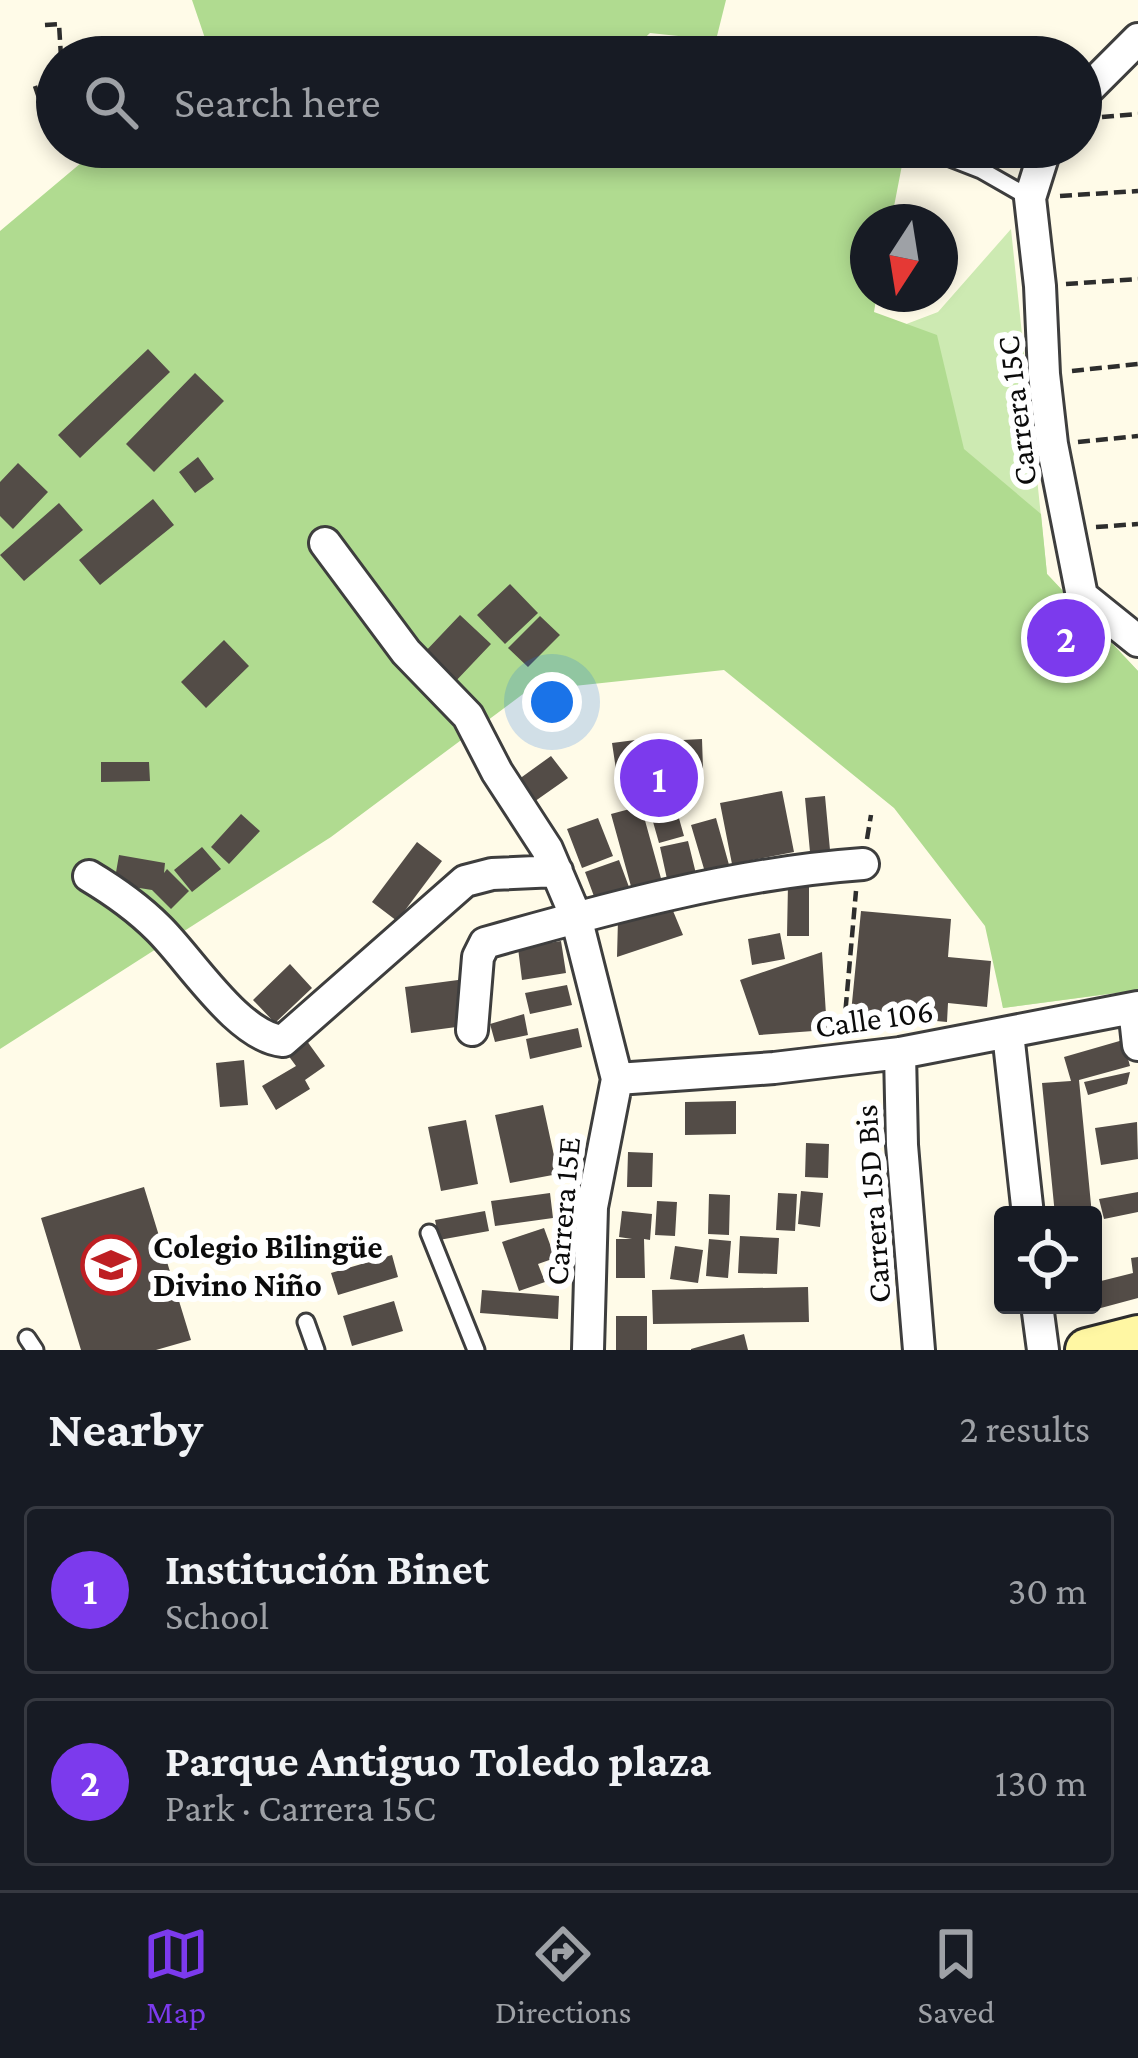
<!DOCTYPE html>
<meta charset="utf-8">
<style>
body{margin:0;font-family:"Crimson Pro",serif;background:#20242c;color:#f1f3f6}
.controls{position:absolute;right:36px;bottom:36px;display:grid;overflow:hidden;border-radius:12px;box-shadow:0 6px 18px #0003}
.controls button{width:108px;height:108px;display:grid;place-items:center;padding:0;border:0;border-bottom:3px solid #363941;background:#171b24;color:#f1f3f6;font:60px sans-serif}
.compass{position:absolute;left:850px;top:204px;width:108px;height:108px;border-radius:50%;background:#171b24;box-shadow:0 6px 18px #0003;rotate:192deg}
.you{position:absolute;left:552px;top:702px;width:42px;height:42px;margin:-30px;border:9px solid #fff;border-radius:50%;background:#1a73e8;box-shadow:0 0 0 18px #1a73e833}
.badge{display:grid;place-items:center;width:78px;height:78px;border-radius:50%;background:#7c3aed;color:#fff;font-size:39px;font-weight:700}
.pin{position:absolute;translate:-50% -50%;border:6px solid #fff;box-shadow:0 3px 12px #0006}
.list{margin:0;padding:0;list-style:none}
h2{display:flex;justify-content:space-between;align-items:center;height:156px;margin:0;padding:0 48px;font-size:51px}
h2 small{font-size:39px;font-weight:400;color:#9ea1a6}
.list li{display:grid;grid-template-columns:78px 1fr auto;gap:36px;align-items:center;box-sizing:border-box;height:168px;margin:0 24px 24px;padding:0 24px;border:3px solid #363941;border-radius:12px}
.list b{display:block;font-size:45px;white-space:nowrap}
.list p{margin:0;font-size:39px;white-space:nowrap;color:#9ea1a6}
.list em{font-size:39px;font-style:normal;color:#9ea1a6}
.icon{flex:none;width:66px;height:66px;fill:none;stroke:currentColor;stroke-width:2;stroke-linecap:round;stroke-linejoin:round}
.map{position:relative;flex:none;width:1138px;height:1350px;overflow:hidden}
.search{position:absolute;background:#171b24;box-shadow:0 6px 18px #0003;left:36px;right:36px;top:36px;height:132px;display:flex;align-items:center;gap:30px;box-sizing:border-box;padding:0 42px;border-radius:66px;color:#9ea1a6;font-size:45px}
.sheet{height:540px;background:#171b24}
nav{display:flex;justify-content:space-around;align-items:center;box-sizing:border-box;height:168px;border-top:3px solid #363941;background:#171b24;font-size:33px;color:#9ea1a6}
nav a{display:grid;justify-items:center;gap:6px}
nav .on{color:#7c3aed}
.map>svg:first-child{display:block}
</style>
<div class="map">
<svg width="1138" height="1350" viewBox="0 0 1138 1350">
<rect width="100%" height="100%" fill="#fffbe8"/>
<!-- green -->
<path fill="#cdeab2" d="M1011 229 1047 574 1138 671V990L1003 1008 888 331 938 312Z"/>
<!-- forest -->
<path fill="#b0db90" d="M192 0H726L716 40 650 33 625 57H206L210 53Z
M100 147H824L902 165 891 222H868V294H877L874 312 937 335 964 449 1041 514 1047 574 1138 671V990L1003 1008 985 926 894 808 724 670 527 691 331 837 0 1049V231Z"/>
<!-- building -->
<path fill="#534c47" d="M148 349 170 372 80 458 58 435Z
M195 373 224 401 154 472 126 444Z
M198 457 214 479 195 493 179 472Z
M18 463 48 492 13 529 0 516V482Z
M153 499 174 525 100 585 79 560Z
M59 503 83 530 24 581 0 555Z
M510 584 538 613 505 644 477 615Z
M460 615 491 644 453 684 422 655Z
M540 616 560 635 528 667 508 648Z
M224 640 249 666 206 708 181 682Z
M651 738 655 770 617 776 612 743Z
M702 739 703 769 665 771 664 741Z
M551 756 568 778 531 804 515 782Z
M101 762H149L150 781 101 782Z
M671 790 684 836 659 843 646 797Z
M782 791 794 852 732 864 720 803Z
M825 796 830 850 810 852 805 798Z
M641 806 662 882 632 890 611 814Z
M241 814 260 831 229 864 211 847Z
M598 818 613 856 582 868 567 829Z
M716 818 731 872 707 879 691 825Z
M688 841 698 882 669 888 660 847Z
M417 842 442 861 397 921 372 902Z
M202 847 221 869 192 892 174 870Z
M119 855 165 863 164 873 167 869 189 891 171 909 152 890 114 884Z
M619 860 629 887 595 899 585 872Z
M788 884H809V936H787Z
M671 906 683 935 617 957 618 919Z
M861 911 951 919 948 957 991 961 987 1007 948 1003 947 1022 851 1013Z
M780 933 785 959 752 965 748 939Z
M561 941 566 973 522 980 518 948Z
M822 952 827 1030 759 1035 740 980Z
M290 964 312 988 275 1023 253 1000Z
M458 980 464 1026 411 1033 405 987Z
M567 985 572 1005 530 1014 525 993Z
M524 1014 528 1035 495 1042 490 1024Z
M578 1028 582 1047 530 1059 526 1039Z
M304 1037 325 1066 305 1080 310 1089 276 1110 262 1086 296 1066 285 1051Z
M1123 1040 1130 1066 1079 1080 1092 1215H1055L1042 1083 1071 1081 1064 1057Z
M244 1060 248 1105 220 1107 216 1063Z
M1130 1072 1127 1084 1088 1095 1084 1082Z
M736 1101V1134L685 1135V1102Z
M543 1105 558 1174 510 1183 495 1115Z
M466 1120 478 1184 441 1191 428 1127Z
M1137 1122 1138 1159 1101 1165 1095 1128Z
M806 1143 829 1144 828 1178 805 1177Z
M628 1152 653 1153 652 1187H627Z
M144 1187 191 1340 156 1350H81L41 1218Z
M801 1191 823 1193 820 1227 798 1224Z
M1138 1192V1212L1104 1219 1099 1199Z
M550 1193 553 1218 495 1226 491 1201Z
M778 1193 797 1194 795 1231 776 1230Z
M709 1194 730 1195 729 1235 708 1234Z
M657 1201 677 1202 675 1236 655 1235Z
M485 1211 489 1231 439 1240 435 1220Z
M622 1211 652 1214 650 1240 644 1239 645 1278H616V1239H632L619 1237Z
M544 1228 555 1258 538 1264 545 1282 519 1291 502 1242Z
M740 1236 779 1238 777 1274 738 1273Z
M709 1239 731 1241 728 1278 706 1276Z
M675 1246 703 1250 698 1283 670 1279Z
M392 1255 398 1277 338 1295 331 1273Z
M1138 1257V1298L1086 1312 1084 1305H1093V1283L1133 1273 1131 1258Z
M808 1287 809 1322 653 1324 652 1290Z
M482 1290 559 1296 558 1319 480 1313Z
M394 1301 403 1331 352 1346 343 1316Z
M616 1316H647V1350H616Z
M744 1334 748 1350H691V1349Z"/>
<g fill="none" stroke-linecap="round" stroke-linejoin="round">
<defs>
<path id="lane" d="M922 147 981 170 1030 198
M429 1233 476 1350
M306 1322 316 1350
M27 1338 35 1350"/>
<path id="street" d="M1081 96 1138 39
M1046 147 1030 198 1040 286 1044 374 1052 444 1082 596 1138 641
M325 543 406 652 468 716 497 772 547 849 576 917 617 1079 592 1207 588 1350
M89 876C114 891 137 907 158 928 190 959 238 1037 283 1041L465 881 492 874 557 871
M1134 1008 1138 1045
M472 1030 478 957 485 943C609 908 735 873 863 864
M1008 1033 1028 1215
M900 1053 902 1145 919 1350
M617 1079 774 1068 900 1053 1138 1007
M1037 1305 1043 1350"/>
<path id="secondary" d="M1087 1350 1138 1337"/>
</defs>
<!-- lane casing -->
<use href="#lane" stroke="#3e3e3e" stroke-width="21"/>
<!-- street casing -->
<use href="#street" stroke="#3e3e3e" stroke-width="36"/>
<!-- secondary casing -->
<use href="#secondary" stroke="#2d2d2d" stroke-width="48"/>
<!-- path -->
<path stroke="#2d2d2d" stroke-width="4.5" stroke-dasharray="12 6" stroke-linecap="butt" d="M45 25 59 24 61 57
M35 86 51 134 57 136
M1102 117 1138 114
M81 147 93 153
M1060 196 1138 191
M1066 284 1138 279
M1072 371 1138 364
M1078 442 1138 436
M1096 527 1138 524
M867 839 871 815
M844 1027 856 891"/>
<!-- lane -->
<use href="#lane" stroke="#fff" stroke-width="15"/>
<!-- street -->
<use href="#street" stroke="#fff" stroke-width="30"/>
<!-- secondary -->
<use href="#secondary" stroke="#fff7a3" stroke-width="42"/>
</g>
<!-- icons -->
<defs>
<symbol id="school-ring" viewBox="-11 -11 22 22"><circle r="9.5" fill="#fff" stroke="#be1f23" stroke-width="1.5"/><path d="M0-5L7-2L0 1L-7-2ZM-4 1L0 2.5L4 1V4Q0 6-4 4Z" fill="#be1f23"/></symbol>
</defs>
<g fill-rule="evenodd">
<use href="#school-ring" x="78" y="1232" width="66" height="66"/>
</g>
<g text-anchor="middle" dominant-baseline="central" stroke-width="12" stroke-linejoin="round" paint-order="stroke">
<!-- street labels -->
<g font-size="33" fill="#0b0b0b" stroke="#fff">
<text transform="translate(1016 411) rotate(-97)">Carrera 15C</text>
<text transform="translate(874 1018) rotate(-8)">Calle 106</text>
<text transform="translate(872 1204) rotate(-94)">Carrera 15D Bis</text>
<text transform="translate(562 1211) rotate(-85)">Carrera 15E</text>
</g>
<!-- poi labels -->
<g font-size="33" font-weight="bold" fill="#0b0b0b" stroke="#fff" text-anchor="start">
<text x="153" y="1246">Colegio Bilingüe<tspan x="153" dy="38">Divino Niño</tspan></text>
</g>
</g>
</svg>
<div class="controls">
<button><svg class="icon" aria-label="locate" viewBox="0 0 24 24"><circle cx="12" cy="12" r="6"/><path d="M12 2v4M12 18v4M2 12h4M18 12h4"/></svg></button>
</div>
<svg class="compass" viewBox="-18 -18 36 36"><path d="M0-13l5 13h-10z" fill="#e53935"/><path d="M0 13l5-13h-10z" fill="#9ea1a6"/></svg>
<div class="you"></div>
<div class="pin badge" style="left:659px;top:778px">1</div>
<div class="pin badge" style="left:1066px;top:638px">2</div>
<div class="search"><svg class="icon" aria-label="search" viewBox="0 0 24 24"><circle cx="10" cy="10" r="6"/><path d="M15 15l6 6"/></svg>Search here</div>
</div>
<section class="sheet">
<h2>Nearby<small>2 results</small></h2>
<ul class="list">
<li><span class="badge">1</span><div><b>Institución Binet</b><p>School</p></div><em>30 m</em></li>
<li><span class="badge">2</span><div><b>Parque Antiguo Toledo plaza</b><p>Park · Carrera 15C</p></div><em>130 m</em></li>
</ul>
</section>
<nav>
<a class="on"><svg class="icon" aria-label="map" viewBox="0 0 24 24"><path d="M3 6l6-2 6 2 6-2v14l-6 2-6-2-6 2zM9 4v14M15 6v14"/></svg>Map</a>
<a><svg class="icon" aria-label="directions" viewBox="0 0 24 24"><path d="M12 3l9 9-9 9-9-9zM9 14v-3h6M13 9l2 2-2 2"/></svg>Directions</a>
<a><svg class="icon" aria-label="saved" viewBox="0 0 24 24"><path d="M7 4h10v16l-5-4-5 4z"/></svg>Saved</a>
</nav>
